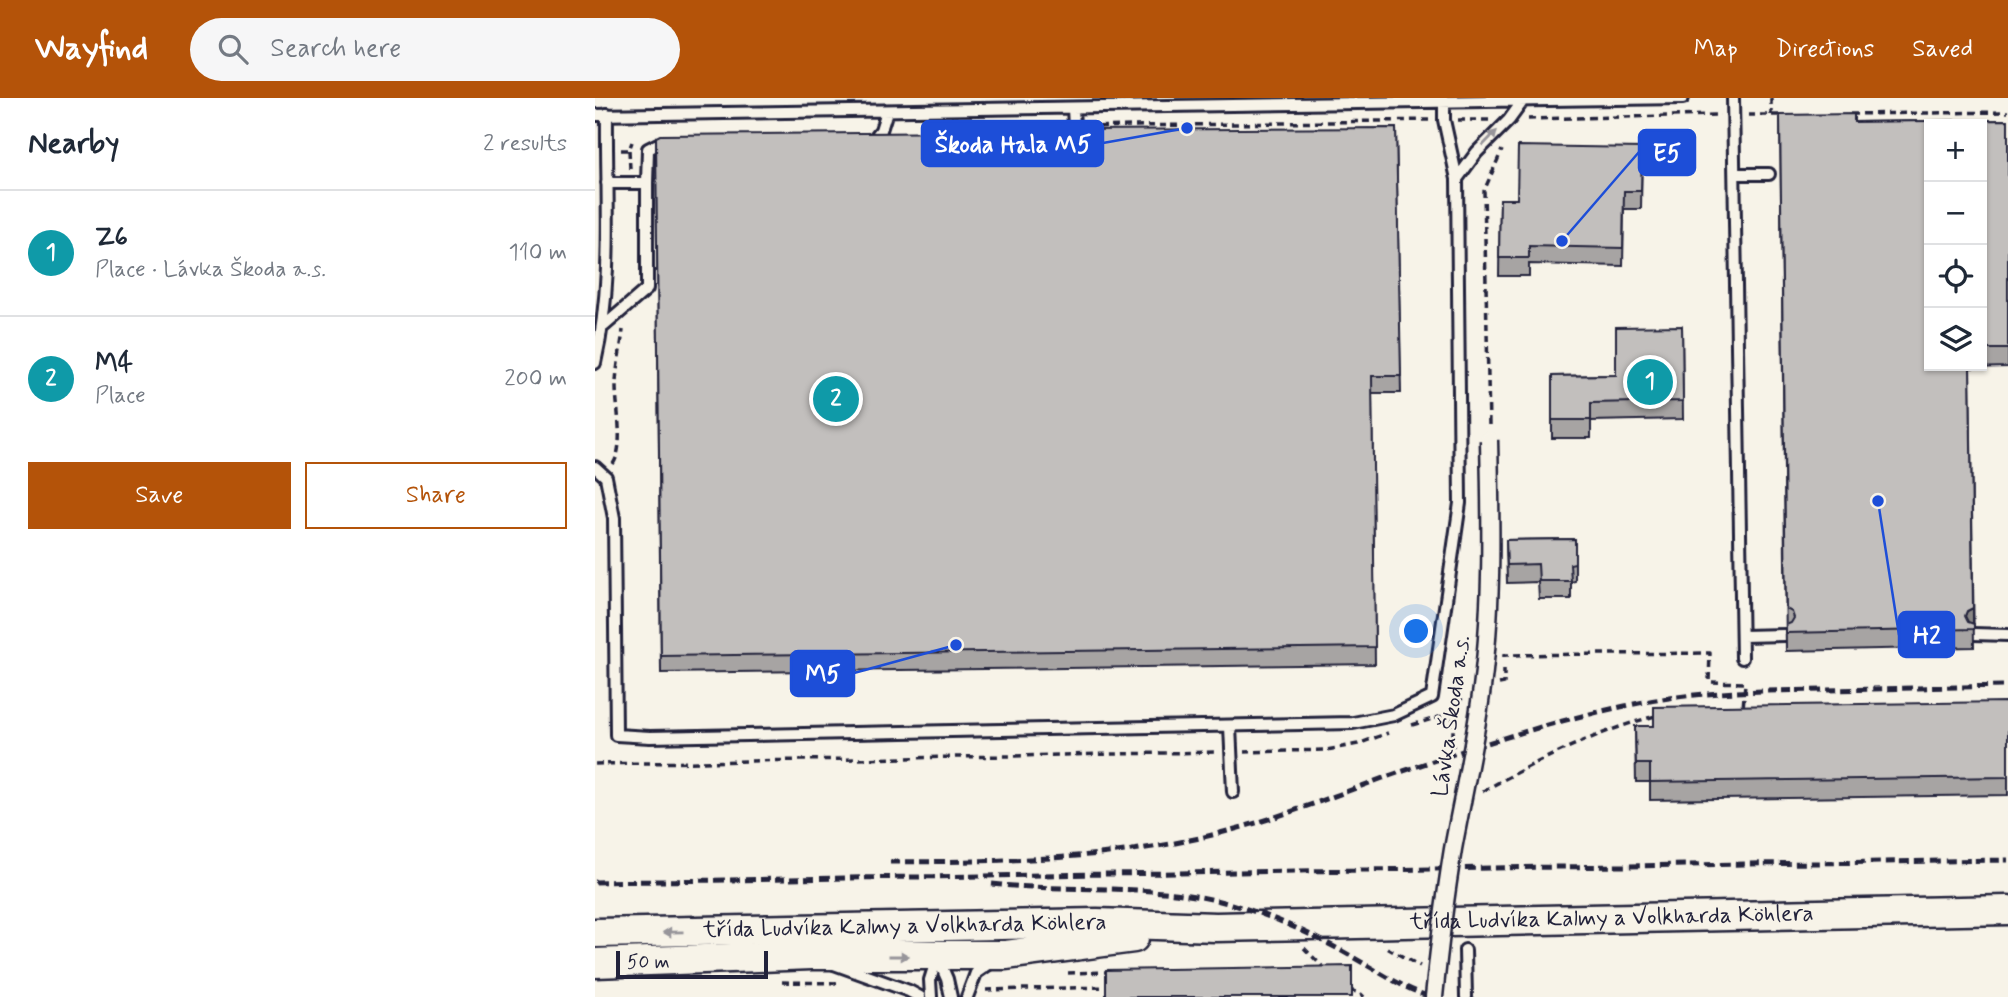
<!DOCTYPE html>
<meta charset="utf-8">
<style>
body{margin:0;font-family:Mynerve,sans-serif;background:#f6f6f7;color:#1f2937}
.controls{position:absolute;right:21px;top:21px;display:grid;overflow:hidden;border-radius:0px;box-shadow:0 2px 5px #0004}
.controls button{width:63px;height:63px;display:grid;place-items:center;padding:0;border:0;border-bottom:2px solid #e0e1e3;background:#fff;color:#1f2937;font:35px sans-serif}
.scale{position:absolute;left:21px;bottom:18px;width:152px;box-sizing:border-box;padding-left:7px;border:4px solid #22223b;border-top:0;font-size:19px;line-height:24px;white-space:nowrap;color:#22223b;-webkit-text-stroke:5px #f7f3e8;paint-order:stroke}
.you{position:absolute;left:822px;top:534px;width:24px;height:24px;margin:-18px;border:5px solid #fff;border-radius:50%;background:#1a73e8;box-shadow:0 0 0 10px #1a73e833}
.badge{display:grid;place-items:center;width:46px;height:46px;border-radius:50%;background:#b45309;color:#fff;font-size:23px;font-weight:700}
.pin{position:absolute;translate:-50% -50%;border:4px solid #fff;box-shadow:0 2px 7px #0006}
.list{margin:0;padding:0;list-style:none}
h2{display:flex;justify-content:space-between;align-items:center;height:91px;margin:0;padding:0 28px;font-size:30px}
h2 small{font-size:23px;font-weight:400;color:#747a83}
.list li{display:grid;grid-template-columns:46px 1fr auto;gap:21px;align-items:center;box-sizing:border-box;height:126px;padding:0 28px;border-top:2px solid #e0e1e3}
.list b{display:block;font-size:26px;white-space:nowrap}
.list p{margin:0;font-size:23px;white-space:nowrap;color:#747a83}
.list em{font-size:23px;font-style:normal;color:#747a83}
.actions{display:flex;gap:14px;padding:21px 28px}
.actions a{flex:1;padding:16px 0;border:2px solid #b45309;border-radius:0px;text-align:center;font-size:24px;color:#b45309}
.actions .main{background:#b45309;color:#fff}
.icon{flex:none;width:38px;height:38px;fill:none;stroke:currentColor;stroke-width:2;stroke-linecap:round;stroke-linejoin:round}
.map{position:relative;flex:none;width:1413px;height:899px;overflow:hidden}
header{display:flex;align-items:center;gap:42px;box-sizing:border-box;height:98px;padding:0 35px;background:#b45309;color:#fff}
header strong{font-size:33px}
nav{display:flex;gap:38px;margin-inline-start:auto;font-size:24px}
.search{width:490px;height:63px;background:#f6f6f7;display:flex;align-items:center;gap:18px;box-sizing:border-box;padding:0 24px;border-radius:38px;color:#747a83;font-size:26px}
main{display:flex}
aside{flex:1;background:#fff}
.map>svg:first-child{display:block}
</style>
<header>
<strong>Wayfind</strong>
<div class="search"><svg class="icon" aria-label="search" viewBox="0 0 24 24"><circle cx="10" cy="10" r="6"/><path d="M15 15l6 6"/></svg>Search here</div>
<nav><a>Map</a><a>Directions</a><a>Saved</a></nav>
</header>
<main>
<aside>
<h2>Nearby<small>2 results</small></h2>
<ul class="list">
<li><span class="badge" style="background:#0f9aa8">1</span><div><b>Z6</b><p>Place · Lávka Škoda a.s.</p></div><em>110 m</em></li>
<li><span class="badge" style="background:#0f9aa8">2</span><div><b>M4</b><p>Place</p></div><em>200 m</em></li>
</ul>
<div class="actions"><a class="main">Save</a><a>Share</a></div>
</aside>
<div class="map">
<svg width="1413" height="899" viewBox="0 0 1413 899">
<rect width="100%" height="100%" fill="#f7f3e8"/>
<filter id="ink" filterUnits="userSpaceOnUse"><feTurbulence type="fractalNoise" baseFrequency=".0143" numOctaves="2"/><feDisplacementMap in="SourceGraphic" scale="14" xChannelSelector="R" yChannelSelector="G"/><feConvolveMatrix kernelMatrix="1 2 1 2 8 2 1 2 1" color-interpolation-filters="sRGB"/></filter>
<g filter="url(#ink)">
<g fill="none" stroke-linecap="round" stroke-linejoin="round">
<defs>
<path id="service" d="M1138 0 1147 560
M478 10 480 47
M0 17 1088 0
M274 43 278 42 286 32 292 13
M1140 76H1174
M862 81 882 54 914 22 930 0
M12 85H52L53 51 63 46H73
M9 228 52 191V85
M0 265C19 183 11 100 12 16
M0 369 11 379 19 420 21 637 55 639 758 625 799 617 837 599 865 405 862 81 849 22V3
M1378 536 1413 537
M1147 538 1191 537
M635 628 638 694
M870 852 871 899
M342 858 352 881 356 899
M239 866 314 893 325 899
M336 899 335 882 342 860
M372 899 381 875 397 864"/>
<g id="tertiary">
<path id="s1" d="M0 835 502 825 621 829 1413 812"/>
<path d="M0 865 217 857H411L539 840"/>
</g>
</defs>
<!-- service casing -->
<use href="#service" stroke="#22223b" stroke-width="16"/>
<!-- tertiary casing -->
<use href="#tertiary" stroke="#22223b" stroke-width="33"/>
<!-- path -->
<path stroke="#22223b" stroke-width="3.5" stroke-dasharray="7 5" stroke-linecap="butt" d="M1176 0V17
M1255 16 1413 14
M1153 17H1188
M933 21 1125 17
M863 22H894
M492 29 834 22
M370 34 463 30
M26 52H34L37 44
M34 52 35 71
M894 327 889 93 907 52
M18 366C30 348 21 310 21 288 21 270 26 251 28 232
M909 559V557L1115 555 1114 584 1150 585 1148 611
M904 586 909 585V570
M858 615 867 600
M817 627 858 615V649
M649 654 732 652 763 646 793 635
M0 666 621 654
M888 693C944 662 1002 633 1064 617
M709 850 731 872
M792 850 825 868
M473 875 514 874
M187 884 242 885
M391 892 512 889
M754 892 765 895 769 899"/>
<!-- service -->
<use href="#service" stroke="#f7f3e8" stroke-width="10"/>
<!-- tertiary -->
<use href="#tertiary" stroke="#f7f3e8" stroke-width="28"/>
<!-- rail -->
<path stroke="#22223b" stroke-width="5" stroke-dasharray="10 5" stroke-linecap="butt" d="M295 764C406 763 516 763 625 735 681 721 734 700 788 680 866 653 949 625 1030 608 1096 593 1162 593 1229 592 1291 591 1352 589 1413 588
M0 784 1413 762
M397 786C477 795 558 784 636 806 677 818 717 836 754 857 781 872 806 889 835 899"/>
<defs>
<path id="pedestrian-bridge" d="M839 899C844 849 850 800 858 751 867 702 878 653 885 604 898 517 896 429 894 342"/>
</defs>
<!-- pedestrian-bridge casing -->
<use href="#pedestrian-bridge" stroke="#22223b" stroke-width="21" stroke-linecap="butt"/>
<!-- pedestrian-bridge -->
<use href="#pedestrian-bridge" stroke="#f7f3e8" stroke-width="16"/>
</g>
<!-- wall -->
<path fill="#a7a4a3" stroke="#22223b" stroke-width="2" fill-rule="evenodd" d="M1185 17 1259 24 1413 22V269L1375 270 1379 549 1191 553ZM1387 26V268H1334Z
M801 30 806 295H777L780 566 66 575 61 39 480 38Z
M1047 50 1046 111H1029L1028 168 934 166V178H904L905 101H922Z
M1087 228 1088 321 996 323V340H957V278L1021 277Z
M980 441V483L976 484V501H944L943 484 912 485 911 442Z
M1413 604V697L1055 702V684H1041L1040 628H1059Z"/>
<!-- shaded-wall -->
<path fill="#888684" stroke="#22223b" stroke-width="2" d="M1378 510V528L1370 531V518L1372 513Z"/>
<!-- building -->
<path fill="#c2bfbd" stroke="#22223b" stroke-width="2" d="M1259 16V24L1413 22V251H1387V26H1334V268H1375L1378 510 1372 513 1370 518 1373 524 1379 526V531L1191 535V527L1196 525 1199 520 1197 514 1191 511 1185 17Z
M801 30 806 278H777L780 549 66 558 61 39 65 37 473 33 480 38 487 32Z
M923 48 1047 50 1046 93H1029L1028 150 934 148V160H904L905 101H922Z
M1087 228 1088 303 996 305V322H957V278L1021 277V229Z
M980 441V465L975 466 976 483H944L943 466 912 467 911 442Z
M1413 604V679L1055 684V666H1041L1040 628H1059V609Z
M757 868V899H511V872Z"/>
<!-- one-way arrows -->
<defs><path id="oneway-solid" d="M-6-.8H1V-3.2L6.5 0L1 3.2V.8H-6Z" transform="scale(1.75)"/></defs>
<g fill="#97959a">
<use href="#oneway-solid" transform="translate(895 40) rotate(-46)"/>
<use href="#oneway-solid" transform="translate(78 834) rotate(179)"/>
<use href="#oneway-solid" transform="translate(304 858)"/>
</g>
</g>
<g text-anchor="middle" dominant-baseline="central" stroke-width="5" stroke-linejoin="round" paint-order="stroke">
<!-- street labels -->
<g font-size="23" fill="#22223b" stroke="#f7f3e8">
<text transform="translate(857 618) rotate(-82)">Lávka Škoda a.s.</text>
<text stroke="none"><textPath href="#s1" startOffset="1017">třída Ludvíka Kalmy a Volkharda Köhlera</textPath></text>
<text stroke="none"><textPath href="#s1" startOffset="310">třída Ludvíka Kalmy a Volkharda Köhlera</textPath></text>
</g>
</g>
<!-- callouts -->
<path fill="none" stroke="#1d4ed8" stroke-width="2.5" d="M592 30L508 45M967 143L1044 54M1283 403L1304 537M361 547L259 575"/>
<g fill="#1d4ed8" stroke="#f7f3e8" stroke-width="2.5">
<circle cx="592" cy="30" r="7"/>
<circle cx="967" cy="143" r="7"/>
<circle cx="1283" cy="403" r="7"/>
<circle cx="361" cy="547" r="7"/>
</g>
<g fill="#1d4ed8" stroke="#1d4ed8" stroke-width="2.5">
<rect x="327" y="23" width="181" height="45" rx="7"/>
<rect x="1044" y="32" width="56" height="45" rx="7"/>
<rect x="1304" y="514" width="55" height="45" rx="7"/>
<rect x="196" y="553" width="63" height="45" rx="7"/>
</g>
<g font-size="24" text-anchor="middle" font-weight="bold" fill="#fff">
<text x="418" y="54">Škoda Hala M5</text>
<text x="1072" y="63">E5</text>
<text x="1332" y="545">H2</text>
<text x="228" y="584">M5</text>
</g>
</svg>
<div class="controls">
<button>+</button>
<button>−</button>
<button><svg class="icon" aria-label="locate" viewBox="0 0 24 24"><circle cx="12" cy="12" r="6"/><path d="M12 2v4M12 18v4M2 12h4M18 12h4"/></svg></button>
<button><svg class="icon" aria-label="layers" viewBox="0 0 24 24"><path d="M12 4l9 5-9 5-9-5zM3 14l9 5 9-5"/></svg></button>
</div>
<div class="scale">50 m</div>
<div class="you"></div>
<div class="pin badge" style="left:1055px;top:284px;background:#0f9aa8">1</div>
<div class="pin badge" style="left:241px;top:301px;background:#0f9aa8">2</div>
</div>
</main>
